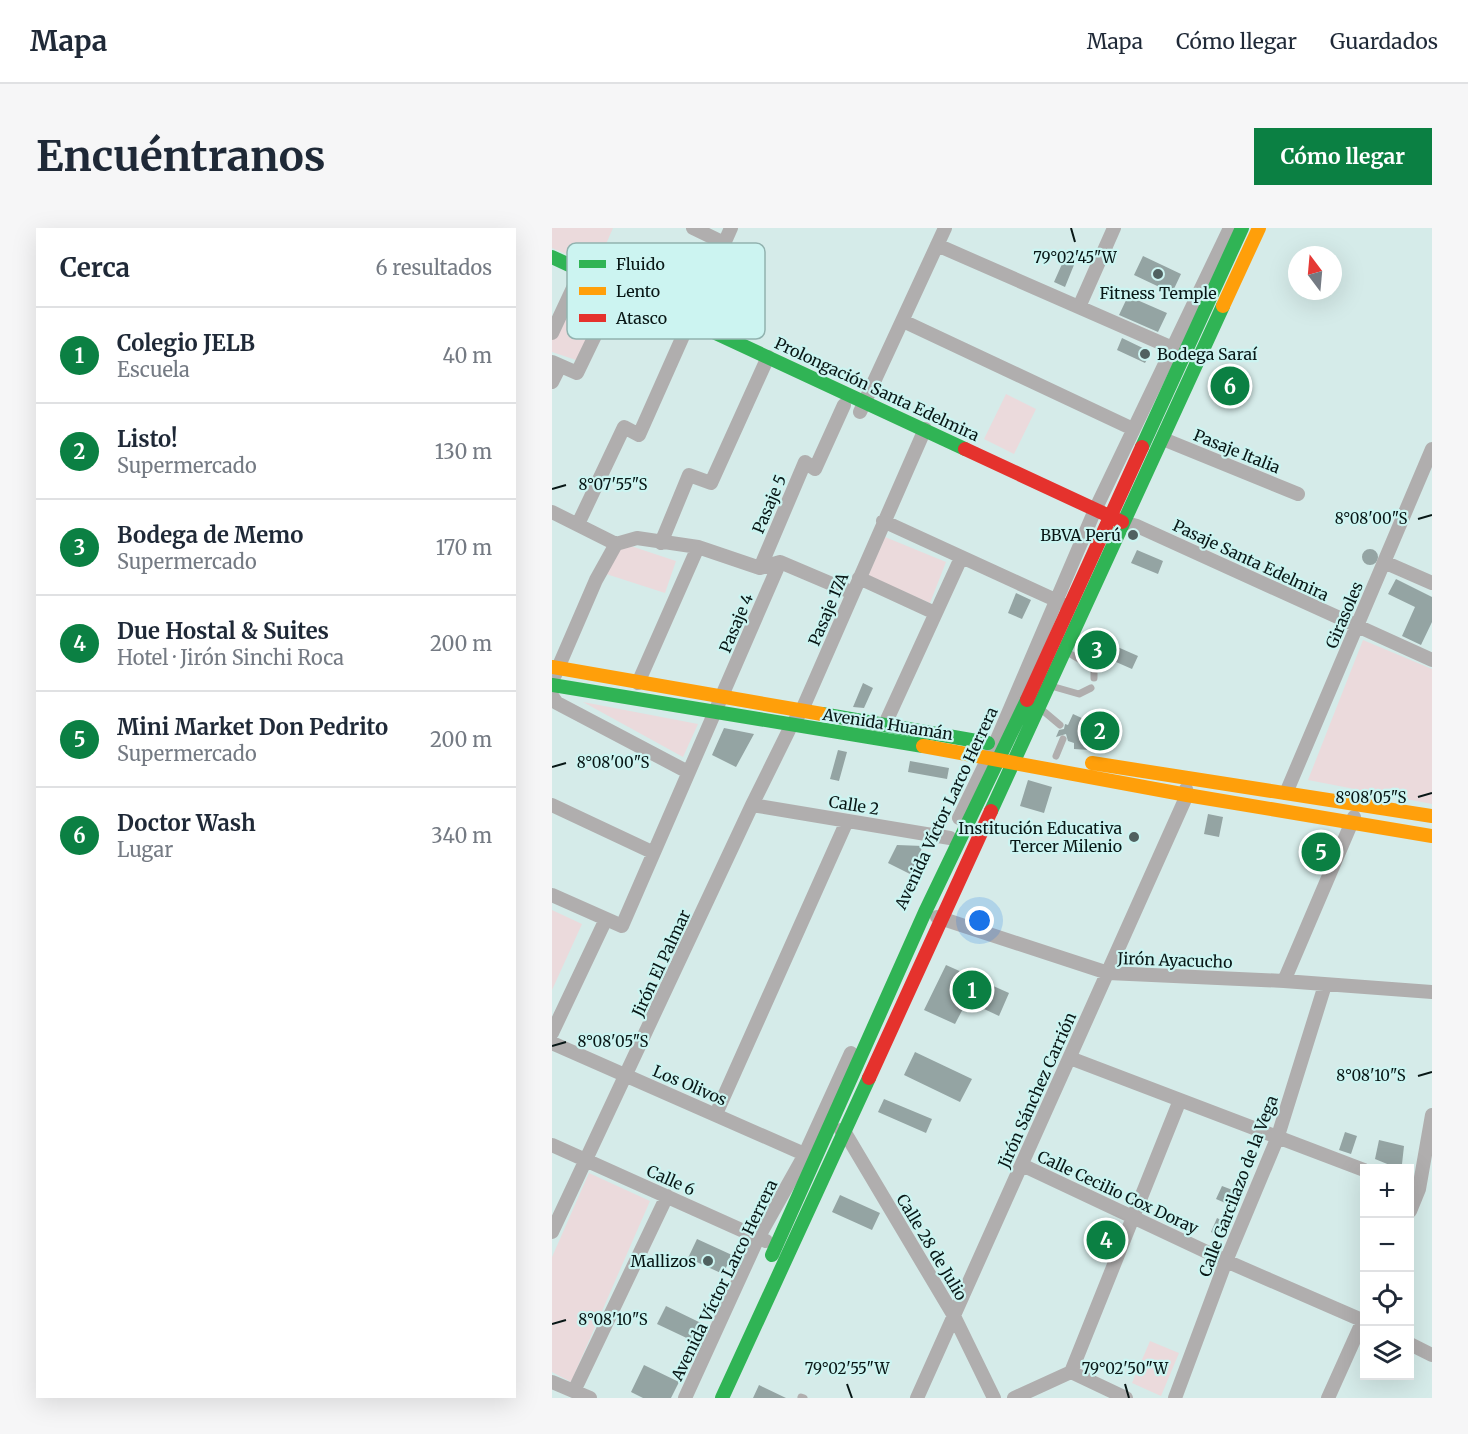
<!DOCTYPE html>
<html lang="es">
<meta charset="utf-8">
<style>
body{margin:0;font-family:Merriweather,serif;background:#f6f6f7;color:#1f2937}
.controls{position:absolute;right:18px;bottom:18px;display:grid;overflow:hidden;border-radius:0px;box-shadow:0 6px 24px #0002}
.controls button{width:54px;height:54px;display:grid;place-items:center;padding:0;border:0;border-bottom:2px solid #e0e1e3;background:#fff;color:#1f2937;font:30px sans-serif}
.compass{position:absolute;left:736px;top:18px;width:54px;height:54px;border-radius:50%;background:#fff;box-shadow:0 6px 24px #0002;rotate:344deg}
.you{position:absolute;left:428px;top:693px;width:21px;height:21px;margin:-15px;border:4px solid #fff;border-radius:50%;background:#1a73e8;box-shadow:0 0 0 9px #1a73e833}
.badge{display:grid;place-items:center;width:39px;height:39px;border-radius:50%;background:#0b8043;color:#fff;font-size:20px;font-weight:700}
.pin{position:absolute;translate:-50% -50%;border:3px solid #fff;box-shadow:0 2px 6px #0006}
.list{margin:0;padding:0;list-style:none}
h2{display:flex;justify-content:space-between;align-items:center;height:78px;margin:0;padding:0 24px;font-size:26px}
h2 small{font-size:20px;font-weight:400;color:#747a83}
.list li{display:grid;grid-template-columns:39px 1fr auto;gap:18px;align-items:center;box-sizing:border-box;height:96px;padding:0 24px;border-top:2px solid #e0e1e3}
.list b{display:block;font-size:22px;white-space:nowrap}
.list p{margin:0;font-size:20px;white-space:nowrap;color:#747a83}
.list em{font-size:20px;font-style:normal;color:#747a83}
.icon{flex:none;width:33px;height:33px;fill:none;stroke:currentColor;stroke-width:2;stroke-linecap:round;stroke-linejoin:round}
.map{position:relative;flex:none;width:880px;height:1170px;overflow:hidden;border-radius:0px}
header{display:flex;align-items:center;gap:36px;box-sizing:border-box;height:84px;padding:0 30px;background:#fff;border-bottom:2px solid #e0e1e3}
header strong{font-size:28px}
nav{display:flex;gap:33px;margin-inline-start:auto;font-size:21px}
.intro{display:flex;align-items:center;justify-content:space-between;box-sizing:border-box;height:144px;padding:0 36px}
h1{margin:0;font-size:42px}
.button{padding:15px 27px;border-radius:0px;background:#0b8043;color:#fff;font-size:21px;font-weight:700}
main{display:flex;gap:36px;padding:0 36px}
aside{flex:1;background:#fff;border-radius:0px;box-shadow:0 6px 24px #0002}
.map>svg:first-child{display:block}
</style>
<header>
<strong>Mapa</strong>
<nav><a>Mapa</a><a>Cómo llegar</a><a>Guardados</a></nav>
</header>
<div class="intro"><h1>Encuéntranos</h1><a class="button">Cómo llegar</a></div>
<main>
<aside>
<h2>Cerca<small>6 resultados</small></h2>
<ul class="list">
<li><span class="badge">1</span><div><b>Colegio JELB</b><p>Escuela</p></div><em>40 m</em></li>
<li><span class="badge">2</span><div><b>Listo!</b><p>Supermercado</p></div><em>130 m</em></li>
<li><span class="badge">3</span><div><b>Bodega de Memo</b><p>Supermercado</p></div><em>170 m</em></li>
<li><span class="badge">4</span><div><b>Due Hostal &amp; Suites</b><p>Hotel · Jirón Sinchi Roca</p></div><em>200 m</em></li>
<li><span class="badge">5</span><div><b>Mini Market Don Pedrito</b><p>Supermercado</p></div><em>200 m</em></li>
<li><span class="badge">6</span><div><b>Doctor Wash</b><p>Lugar</p></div><em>340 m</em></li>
</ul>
</aside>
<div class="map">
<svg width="880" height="1170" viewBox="0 0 880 1170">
<rect width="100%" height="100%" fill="#d5ebe9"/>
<!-- green -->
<path fill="#ebdadc" d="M0 0H61L44 39 0 20Z
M21 67 51 78 24 132 0 124V111Z
M454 166 484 181 462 226 432 211Z
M333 309 394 334 378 375 316 348Z
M79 318 124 333 113 365 51 345 67 321Z
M811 412 880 441V576L756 552Z
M31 474 146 496 131 529Z
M0 682 30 696 0 762Z
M37 945 98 973 19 1154 0 1144V1029Z
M598 1113 627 1125 609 1168 580 1155Z"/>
<!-- building -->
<path fill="#94a4a3" d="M514 27 524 32 513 59 502 54Z
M591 28 629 46 620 65 582 47Z
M576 68 615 85 606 104 567 87Z
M570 110 599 124 593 135 565 122Z
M672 143 693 154 683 173 662 162Z
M810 329a8 8 0 1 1 16 0a8 8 0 1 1-16 0Z
M585 322 611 333 606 346 579 335Z
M844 351 880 369V394L869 417 850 408 863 379 836 366Z
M464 365 479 372 470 391 456 385Z
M545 410 586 428 580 441 539 423Z
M311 455 321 460 312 480 301 479Z
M521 486 569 508 565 516 539 504 537 522 522 521V515L516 513 514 506 504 509 507 502 512 501 513 496 516 497Z
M172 500 202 506 184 539 160 527Z
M286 522 295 524 287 553 278 551Z
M358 533 397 540 395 551 356 544Z
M476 552 500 559 492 585 468 578Z
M656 586 671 589 667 609 652 606Z
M764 605 776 606 782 613 771 638 759 634Z
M345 617 371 618 358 646 336 635Z
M394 737 457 765 447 788 415 773 403 796 372 782Z
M363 824 420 851 408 874 352 847Z
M332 871 380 891 374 905 326 884Z
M793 904 805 908 799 926 787 922Z
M827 912 852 918 850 936 845 940 823 931Z
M670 958 691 966 685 980 664 971Z
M288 967 328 985 320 1002 280 984Z
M665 990 679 997 673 1011 659 1004Z
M145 1011 180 1027 171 1046 136 1030Z
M114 1078 149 1095 141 1113 105 1096Z
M92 1137 127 1154 119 1170H91L79 1164Z
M207 1157 234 1170H201Z"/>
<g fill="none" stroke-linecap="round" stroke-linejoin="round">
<!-- lane -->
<path stroke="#b0aeae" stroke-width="7" d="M515 424 542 440V450
M499 458 527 466 539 460
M489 481 508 497
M504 528 511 511
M249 1169 252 1170"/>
<!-- street -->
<path stroke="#b0aeae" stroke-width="14" d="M141 0 172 15
M385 17 625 122
M527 79 562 0
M351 93 581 201
M0 105 29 43
M0 134 25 145 66 60
M0 154 8 138
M308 184 393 0
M611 211 746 266
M0 284 64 316 85 310 146 319 208 340 228 334 301 365
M331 293 510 375
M570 294 585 298 880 432
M26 296 72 199 87 207 179 0
M109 315 137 247 159 255 216 129
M832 334 880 355
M208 340 253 234 263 241 292 177
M307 350 383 385
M3 447 44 352 64 316
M86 455 146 319
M0 468 5 475 136 544
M333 496 409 330
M734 565 880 221
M0 577 100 624
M200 577 398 610
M407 590 443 516 543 282 678 0
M0 667 70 698 228 334
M385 689 556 745 732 753 880 764
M732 753 802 589
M0 805 54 691
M0 815 259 929
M518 830 812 942
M164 886 295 593
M289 902 292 903 402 1088 442 1170
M0 917 214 1013
M470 937 674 1033 812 1093
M858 983 867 961 880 887
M0 1004 200 577 239 498 250 482 373 201
M858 1116 880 1127
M519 1144 628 872
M519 1144 574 1170
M0 1154 38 1170
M22 1163 115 968
M133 1170 206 1010 252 928 299 825
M365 1170 635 567 634 561
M462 1170 519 1144
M623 1170 674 1033 725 911 773 757
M776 1170 812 1090"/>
<!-- fast -->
<path stroke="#30b455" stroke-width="14" d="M0 29 413 221
M590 219 690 0
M0 457 371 518
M270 486 436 515
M439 583 671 78
M220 1027 373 684 475 472
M170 1170 317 850"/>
<!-- slow -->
<path stroke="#ff9f0a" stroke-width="14" d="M671 78 707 0
M0 439 270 486
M371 518 635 567 880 608
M540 535 880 588"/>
<!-- jam -->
<path stroke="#e5322d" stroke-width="14" d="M413 221 570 294
M475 472 590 219
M317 850 439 583"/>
</g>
<!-- ticks -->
<path fill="none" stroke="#081716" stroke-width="2" d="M519 0 523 14M0 261 14 257M866 291 880 287M0 539 14 535M866 569 880 565M0 818 14 814M866 848 880 844M0 1096 14 1092M295 1156 300 1170M573 1156 577 1170"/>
<!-- markers -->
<g fill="#506160" stroke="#ccf4f1" stroke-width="2">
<circle cx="606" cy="46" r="6"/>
<circle cx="593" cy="126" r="6"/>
<circle cx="581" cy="307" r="6"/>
<circle cx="582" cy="609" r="6"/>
<circle cx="156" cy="1033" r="6"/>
</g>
<g text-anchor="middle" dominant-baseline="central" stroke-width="4.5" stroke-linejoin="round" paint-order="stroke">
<!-- poi labels -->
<g font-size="16" fill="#081716" stroke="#ccf4f1" text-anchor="end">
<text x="606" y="65" text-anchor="middle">Fitness Temple</text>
<text x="605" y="126" text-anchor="start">Bodega Saraí</text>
<text x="569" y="307">BBVA Perú</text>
<text x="570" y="600">Institución Educativa<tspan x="570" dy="18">Tercer Milenio</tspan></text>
<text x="144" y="1033">Mallizos</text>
</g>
<!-- street labels -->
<g font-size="16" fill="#081716" stroke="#ccf4f1">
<text transform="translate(325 161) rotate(25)">Prolongación Santa Edelmira</text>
<text transform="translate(685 223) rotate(22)">Pasaje Italia</text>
<text transform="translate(217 276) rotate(-67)">Pasaje 5</text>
<text transform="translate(699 332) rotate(25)">Pasaje Santa Edelmira</text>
<text transform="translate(276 381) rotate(-67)">Pasaje 17A</text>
<text transform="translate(792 387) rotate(-67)">Girasoles</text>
<text transform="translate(184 395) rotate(-67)">Pasaje 4</text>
<text transform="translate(336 496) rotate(9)">Avenida Huamán</text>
<text transform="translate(302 577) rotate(9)">Calle 2</text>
<text transform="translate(394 580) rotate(-65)">Avenida Víctor Larco Herrera</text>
<text transform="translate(623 732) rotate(2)">Jirón Ayacucho</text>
<text transform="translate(109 735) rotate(-65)">Jirón El Palmar</text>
<text transform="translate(138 857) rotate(23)">Los Olivos</text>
<text transform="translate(485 862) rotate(-66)">Jirón Sánchez Carrión</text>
<text transform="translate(119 952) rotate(24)">Calle 6</text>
<text transform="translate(686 958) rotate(-69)">Calle Garcilazo de la Vega</text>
<text transform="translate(566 964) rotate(25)">Calle Cecilio Cox Doray</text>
<text transform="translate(380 1019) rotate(59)">Calle 28 de Julio</text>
<text transform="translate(172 1052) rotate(-64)">Avenida Víctor Larco Herrera</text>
</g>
</g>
<!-- legend -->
<rect x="15" y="15" width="198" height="96" rx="9" fill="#ccf4f1" stroke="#91b2af" stroke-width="1.5"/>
<rect x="27" y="32" width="27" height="8" fill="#30b455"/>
<rect x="27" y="59" width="27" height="8" fill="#ff9f0a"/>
<rect x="27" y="86" width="27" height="8" fill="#e5322d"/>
<g font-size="16" fill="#081716">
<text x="64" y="42">Fluido</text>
<text x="64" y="69">Lento</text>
<text x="64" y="96">Atasco</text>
</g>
<g font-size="15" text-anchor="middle" fill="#081716" stroke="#ccf4f1" stroke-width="4.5" stroke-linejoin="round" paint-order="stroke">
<text x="523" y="35">79°02'45"W</text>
<text x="61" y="262">8°07'55"S</text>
<text x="819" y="296">8°08'00"S</text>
<text x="61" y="540">8°08'00"S</text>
<text x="819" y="575">8°08'05"S</text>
<text x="61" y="819">8°08'05"S</text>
<text x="819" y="853">8°08'10"S</text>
<text x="61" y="1097">8°08'10"S</text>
<text x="295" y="1146">79°02'55"W</text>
<text x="573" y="1146">79°02'50"W</text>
</g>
</svg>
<div class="controls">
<button>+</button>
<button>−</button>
<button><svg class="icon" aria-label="locate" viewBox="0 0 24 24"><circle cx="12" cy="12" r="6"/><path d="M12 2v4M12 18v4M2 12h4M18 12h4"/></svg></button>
<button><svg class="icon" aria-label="layers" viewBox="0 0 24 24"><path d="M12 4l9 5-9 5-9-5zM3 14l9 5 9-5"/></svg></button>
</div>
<svg class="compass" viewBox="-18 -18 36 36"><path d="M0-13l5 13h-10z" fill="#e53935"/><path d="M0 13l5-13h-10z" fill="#747a83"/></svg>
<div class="you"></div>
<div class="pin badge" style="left:420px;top:762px">1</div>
<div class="pin badge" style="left:548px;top:503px">2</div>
<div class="pin badge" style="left:545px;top:422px">3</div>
<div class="pin badge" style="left:554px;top:1012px">4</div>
<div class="pin badge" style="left:769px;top:624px">5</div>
<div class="pin badge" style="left:678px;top:158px">6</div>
</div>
</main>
